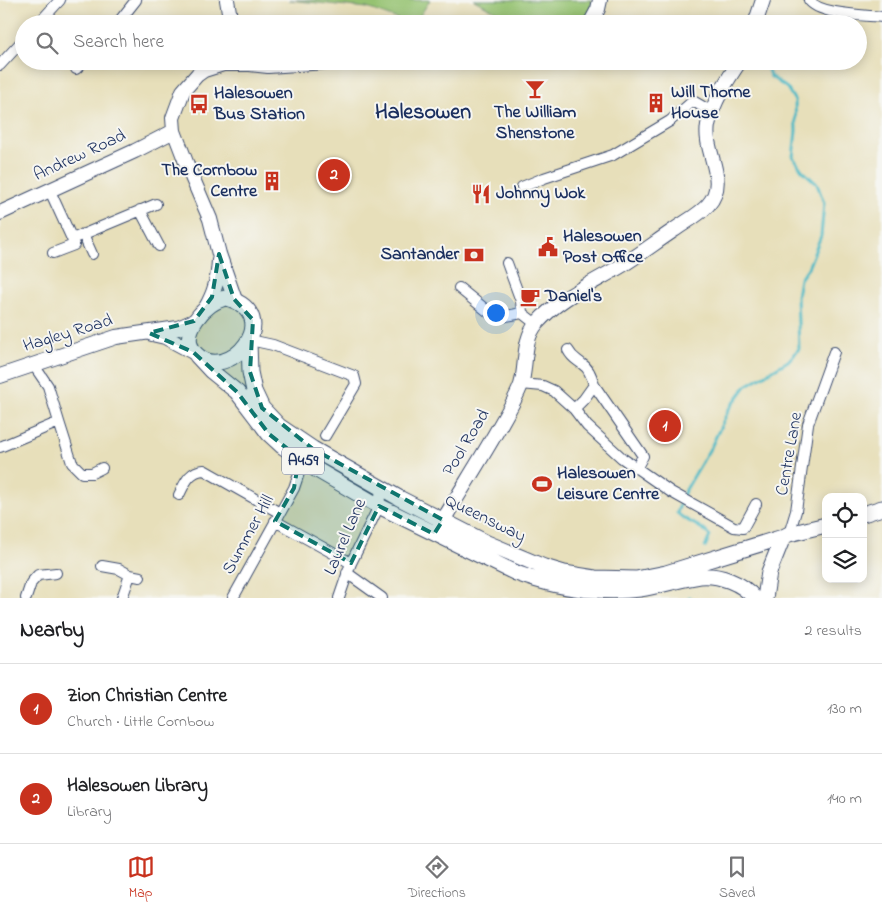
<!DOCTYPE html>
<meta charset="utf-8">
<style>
body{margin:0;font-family:"Indie Flower",sans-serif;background:#f6f6f6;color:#202124}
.controls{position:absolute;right:15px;bottom:15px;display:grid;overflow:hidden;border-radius:10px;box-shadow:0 2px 12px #0003}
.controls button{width:45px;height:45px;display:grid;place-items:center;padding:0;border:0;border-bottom:1px solid #e0e0e0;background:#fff;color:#202124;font:25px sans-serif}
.you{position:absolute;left:495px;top:312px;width:18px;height:18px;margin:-12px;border:4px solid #fff;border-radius:50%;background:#1a73e8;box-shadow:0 0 0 8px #1a73e833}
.badge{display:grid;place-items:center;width:32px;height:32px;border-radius:50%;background:#c8321e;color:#fff;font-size:16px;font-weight:700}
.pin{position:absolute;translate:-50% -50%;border:2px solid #fff;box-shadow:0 1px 5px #0006}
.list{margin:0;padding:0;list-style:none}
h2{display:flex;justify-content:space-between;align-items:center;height:65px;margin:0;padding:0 20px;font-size:21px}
h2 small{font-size:16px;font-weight:400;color:#757577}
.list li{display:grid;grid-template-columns:32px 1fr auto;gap:15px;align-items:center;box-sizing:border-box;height:90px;padding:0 20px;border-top:1px solid #e0e0e0}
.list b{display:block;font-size:19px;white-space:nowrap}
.list p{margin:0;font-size:16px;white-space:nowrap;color:#757577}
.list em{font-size:16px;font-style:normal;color:#757577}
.icon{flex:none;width:28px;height:28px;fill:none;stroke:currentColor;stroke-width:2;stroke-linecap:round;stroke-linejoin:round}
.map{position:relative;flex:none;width:882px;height:598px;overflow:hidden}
.search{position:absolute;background:#fff;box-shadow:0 2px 12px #0003;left:15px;right:15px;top:15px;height:55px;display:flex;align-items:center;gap:12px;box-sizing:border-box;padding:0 18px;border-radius:28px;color:#757577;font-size:19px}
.sheet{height:245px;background:#fff}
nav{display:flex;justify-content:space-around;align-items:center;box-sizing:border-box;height:70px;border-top:1px solid #e0e0e0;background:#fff;font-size:14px;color:#757577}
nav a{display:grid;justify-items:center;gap:2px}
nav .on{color:#c8321e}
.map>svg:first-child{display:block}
</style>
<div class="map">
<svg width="882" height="598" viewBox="0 0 882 598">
<rect width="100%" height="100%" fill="#f6f6f2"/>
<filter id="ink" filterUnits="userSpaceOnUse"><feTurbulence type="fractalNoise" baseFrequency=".02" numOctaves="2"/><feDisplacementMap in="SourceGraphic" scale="10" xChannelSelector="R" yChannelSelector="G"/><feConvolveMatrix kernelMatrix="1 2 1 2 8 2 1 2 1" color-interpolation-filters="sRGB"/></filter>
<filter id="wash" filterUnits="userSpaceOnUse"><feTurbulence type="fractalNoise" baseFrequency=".0096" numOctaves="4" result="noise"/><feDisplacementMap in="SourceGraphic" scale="20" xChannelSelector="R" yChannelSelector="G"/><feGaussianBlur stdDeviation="1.12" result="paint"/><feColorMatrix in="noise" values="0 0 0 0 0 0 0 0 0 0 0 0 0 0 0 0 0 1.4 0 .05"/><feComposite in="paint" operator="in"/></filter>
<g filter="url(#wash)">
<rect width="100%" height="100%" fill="#e7dfba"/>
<!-- green -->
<path fill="#95c271" stroke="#587868" d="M289 0H430L415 24H411L367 8Z
M474 0H592V1L590 13 585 24H520Z"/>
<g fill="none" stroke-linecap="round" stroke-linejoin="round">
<!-- stream -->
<path stroke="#4bb9c5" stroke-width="3" d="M705 547 710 536C699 523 689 524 677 513L684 493 712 445 729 409 746 386 788 361 799 349 797 296 800 279 808 268 821 236 824 203 817 184 802 170 793 157 796 131 795 101 787 88 770 76 765 61
M689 598 690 597"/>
</g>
</g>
<g filter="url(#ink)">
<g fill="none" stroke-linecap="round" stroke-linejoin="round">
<defs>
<path id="street" d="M809 0C819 15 865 15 882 17
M38 24 60 0
M117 24 136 0
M0 65 24 39
M76 69 84 61
M522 187 544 178 613 155 670 121 693 101 712 112
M50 191 72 239 156 204
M140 210 159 246
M83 234 92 254
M53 253 74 245 72 239
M507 263 521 301 522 313 536 324
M459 288 496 318 522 313
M250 340 273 345 354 376 356 384 325 436
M568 350C572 358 576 359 582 364 589 368 592 377 594 385L643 456 637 467
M521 384 543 386 554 391 574 409 587 426 622 458 671 492 734 527 743 528 756 504
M574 409 584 399 594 385
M59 422 72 463 82 473H92L102 468
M0 447 59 422 48 386 33 364
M179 495C185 483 189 471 204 470L280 513
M275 521 351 563
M789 534 796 511 808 424 834 352
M102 566 119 569 130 575 140 577
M347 573 382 598
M26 598 31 583 38 575 56 573
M122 598 130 575
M233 598 294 488 299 473V458
M339 598 351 563 379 506 381 488"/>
<path id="secondary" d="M227 0 231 24
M590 24 598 9 600 0
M755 24 763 0
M0 213 135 151 174 131
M235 300 219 254 210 219 189 170 174 131 173 118 183 91 197 75 204 70 223 64H250L268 66 340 61
M205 309C215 292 218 279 219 260
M152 334 165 337 193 352
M0 376 116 337 178 328 194 321
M438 529C459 493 482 458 502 422 509 410 516 398 521 385 527 365 522 340 537 323 559 298 593 283 621 266 639 255 656 242 674 230 685 222 699 215 708 205 730 180 703 153 708 125 713 102 727 80 740 61"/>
<path id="primary" d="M227 298C287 315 228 386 196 354 176 335 206 300 227 298Z
M249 342 250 372 254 391 262 408 279 426 313 449 399 498 487 543 544 567 564 573 595 578 636 579 666 573 783 537 789 534 826 525
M197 356 211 371 237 392 269 434 282 446 317 470 379 506 516 573C541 582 567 589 594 590 608 591 625 591 640 589 660 586 680 579 700 576 718 574 743 583 754 598
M863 514 882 508
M765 598 769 572 783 537"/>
</defs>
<!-- street casing -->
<use href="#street" stroke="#3a496c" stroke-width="12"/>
<!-- secondary casing -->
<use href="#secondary" stroke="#3a496c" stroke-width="16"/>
<!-- primary casing -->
<use href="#primary" stroke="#3a496c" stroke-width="17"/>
<!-- street -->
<use href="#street" stroke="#fff" stroke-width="10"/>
<!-- secondary -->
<use href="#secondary" stroke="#fff" stroke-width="14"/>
<!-- primary -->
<use href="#primary" stroke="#fff" stroke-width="15"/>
</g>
</g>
<!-- marked area -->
<path fill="#0f766e" fill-opacity="0.2" stroke="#0f766e" stroke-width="4" stroke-dasharray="10 6" stroke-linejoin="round" d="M219 254 234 299 253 320 250 372 262 408 313 449 443 520 434 534 379 506 351 563 275 521 294 488 299 458 269 434 237 392 193 352 149 333 194 321 212 297Z"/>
<!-- icons -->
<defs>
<symbol id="bar-bare" viewBox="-9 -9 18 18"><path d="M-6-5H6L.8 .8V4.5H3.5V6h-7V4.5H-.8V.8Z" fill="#c8321e" stroke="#f6f6f2" stroke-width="2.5" paint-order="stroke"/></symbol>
<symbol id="building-bare" viewBox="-9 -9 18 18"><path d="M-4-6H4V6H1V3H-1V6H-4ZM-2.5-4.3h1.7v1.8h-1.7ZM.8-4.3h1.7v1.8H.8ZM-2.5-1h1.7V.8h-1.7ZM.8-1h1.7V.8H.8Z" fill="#c8321e" stroke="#f6f6f2" stroke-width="2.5" paint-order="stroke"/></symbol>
<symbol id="bus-bare" viewBox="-9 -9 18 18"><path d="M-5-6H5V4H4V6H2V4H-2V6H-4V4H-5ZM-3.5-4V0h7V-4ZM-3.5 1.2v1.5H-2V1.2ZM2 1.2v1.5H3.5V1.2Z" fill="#c8321e" stroke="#f6f6f2" stroke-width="2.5" paint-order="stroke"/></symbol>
<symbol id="restaurant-bare" viewBox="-9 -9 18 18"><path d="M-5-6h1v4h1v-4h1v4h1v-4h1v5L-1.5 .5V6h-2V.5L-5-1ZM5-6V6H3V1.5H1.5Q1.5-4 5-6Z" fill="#c8321e" stroke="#f6f6f2" stroke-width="2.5" paint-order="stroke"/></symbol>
<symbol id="civic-bare" viewBox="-9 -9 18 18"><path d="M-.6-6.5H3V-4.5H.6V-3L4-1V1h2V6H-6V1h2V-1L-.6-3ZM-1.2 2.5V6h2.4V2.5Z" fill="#c8321e" stroke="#f6f6f2" stroke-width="2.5" paint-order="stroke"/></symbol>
<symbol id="bank-bare" viewBox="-9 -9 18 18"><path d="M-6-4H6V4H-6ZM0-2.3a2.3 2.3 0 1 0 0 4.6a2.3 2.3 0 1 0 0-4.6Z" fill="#c8321e" stroke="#f6f6f2" stroke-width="2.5" paint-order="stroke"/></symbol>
<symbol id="cafe-bare" viewBox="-9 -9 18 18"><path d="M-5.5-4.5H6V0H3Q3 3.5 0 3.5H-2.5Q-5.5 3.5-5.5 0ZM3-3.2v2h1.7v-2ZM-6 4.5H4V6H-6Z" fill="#c8321e" stroke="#f6f6f2" stroke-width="2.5" paint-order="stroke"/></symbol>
<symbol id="stadium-bare" viewBox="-9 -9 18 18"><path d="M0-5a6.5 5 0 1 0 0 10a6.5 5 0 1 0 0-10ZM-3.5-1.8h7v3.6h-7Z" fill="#c8321e" stroke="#f6f6f2" stroke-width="2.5" paint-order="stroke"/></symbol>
</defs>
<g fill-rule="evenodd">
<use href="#bar-bare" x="521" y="75" width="28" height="28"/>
<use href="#building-bare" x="642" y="89" width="28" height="28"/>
<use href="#bus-bare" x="185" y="90" width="28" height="28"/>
<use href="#building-bare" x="258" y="167" width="28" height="28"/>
<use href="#restaurant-bare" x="467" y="180" width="28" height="28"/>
<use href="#civic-bare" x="534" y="233" width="28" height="28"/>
<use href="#bank-bare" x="460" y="241" width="28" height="28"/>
<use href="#cafe-bare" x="516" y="283" width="28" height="28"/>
<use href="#stadium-bare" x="528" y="470" width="28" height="28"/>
</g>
<g text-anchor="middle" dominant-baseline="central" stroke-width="4" stroke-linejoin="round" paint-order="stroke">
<!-- shield labels -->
<rect fill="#f6f6f2" stroke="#5d6b8a" stroke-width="1" x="282" y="447.5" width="42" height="27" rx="4"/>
<g font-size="16" font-weight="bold" fill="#1b2f5e">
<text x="303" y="461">A459</text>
</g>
<!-- poi labels -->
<g font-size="18" font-weight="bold" fill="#1b2f5e" stroke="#f6f6f2" text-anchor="start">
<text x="671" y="93">Will Thorne<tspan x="671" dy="21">House</tspan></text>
<text x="214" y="94">Halesowen<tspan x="214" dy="21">Bus Station</tspan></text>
<text x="535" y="113" text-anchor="middle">The William<tspan x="535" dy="21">Shenstone</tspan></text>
<text x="257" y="171" text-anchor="end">The Cornbow<tspan x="257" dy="21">Centre</tspan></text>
<text x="496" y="194">Johnny Wok</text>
<text x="563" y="237">Halesowen<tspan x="563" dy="21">Post Office</tspan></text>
<text x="459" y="255" text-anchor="end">Santander</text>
<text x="545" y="297">Daniel's</text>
<text x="557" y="474">Halesowen<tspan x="557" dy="21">Leisure Centre</tspan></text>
</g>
<!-- street labels -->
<g font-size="18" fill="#1b2f5e" stroke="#f6f6f2">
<text transform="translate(80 156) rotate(-25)">Andrew Road</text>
<text transform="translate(68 334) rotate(-17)">Hagley Road</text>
<text transform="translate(467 443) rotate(-59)">Pool Road</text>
<text transform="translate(790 454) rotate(-80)">Centre Lane</text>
<text transform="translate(485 519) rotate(26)">Queensway</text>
<text transform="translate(249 535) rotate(-61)">Summer Hill</text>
<text transform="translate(346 537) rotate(-67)">Laurel Lane</text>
</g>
<!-- district labels -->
<g font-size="22" font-weight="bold" fill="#1b2f5e" stroke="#f6f6f2">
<text x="423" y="113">Halesowen</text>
</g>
</g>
</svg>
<div class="controls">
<button><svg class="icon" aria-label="locate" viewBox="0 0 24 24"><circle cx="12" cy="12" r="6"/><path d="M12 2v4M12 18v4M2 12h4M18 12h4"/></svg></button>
<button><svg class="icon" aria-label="layers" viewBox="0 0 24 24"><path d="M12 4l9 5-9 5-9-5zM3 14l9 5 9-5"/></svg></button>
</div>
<div class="you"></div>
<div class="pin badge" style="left:665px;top:426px">1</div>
<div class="pin badge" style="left:334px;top:175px">2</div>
<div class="search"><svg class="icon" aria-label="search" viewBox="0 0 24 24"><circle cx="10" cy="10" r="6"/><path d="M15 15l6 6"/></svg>Search here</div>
</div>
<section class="sheet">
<h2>Nearby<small>2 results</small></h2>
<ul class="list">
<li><span class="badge">1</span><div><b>Zion Christian Centre</b><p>Church · Little Cornbow</p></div><em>130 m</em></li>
<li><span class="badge">2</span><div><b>Halesowen Library</b><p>Library</p></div><em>140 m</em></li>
</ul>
</section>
<nav>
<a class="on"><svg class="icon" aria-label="map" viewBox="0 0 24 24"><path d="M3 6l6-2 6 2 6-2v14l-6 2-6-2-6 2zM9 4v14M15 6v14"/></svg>Map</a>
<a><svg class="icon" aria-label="directions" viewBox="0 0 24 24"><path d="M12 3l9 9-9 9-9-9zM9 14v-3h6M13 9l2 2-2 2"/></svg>Directions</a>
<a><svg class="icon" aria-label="saved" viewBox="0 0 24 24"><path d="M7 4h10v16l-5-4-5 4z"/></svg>Saved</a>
</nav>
